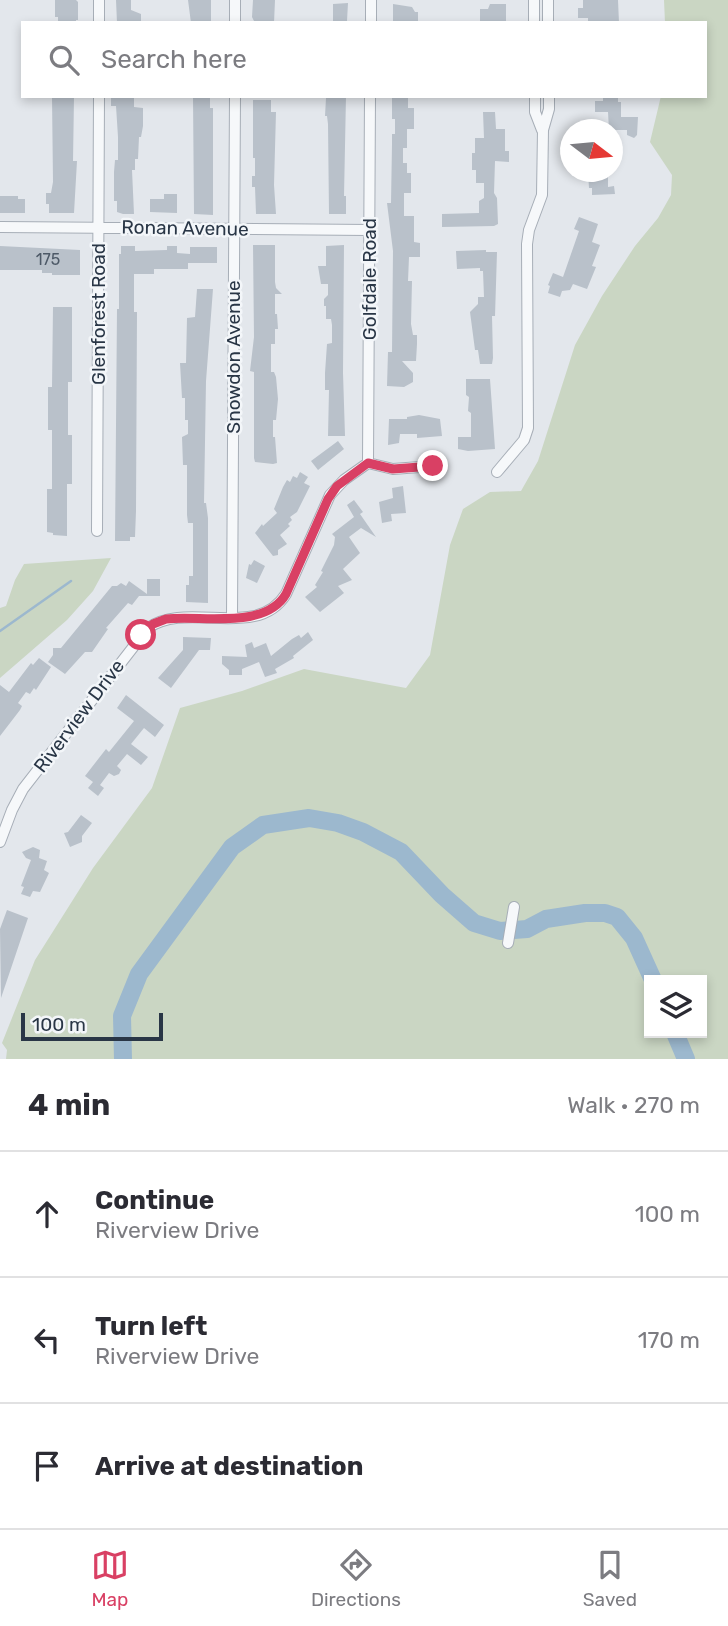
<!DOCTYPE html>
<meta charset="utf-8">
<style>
body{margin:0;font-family:Rubik,sans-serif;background:#f7f7f7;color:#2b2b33}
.controls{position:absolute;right:21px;bottom:21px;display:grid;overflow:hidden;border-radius:0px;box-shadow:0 4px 10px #0003}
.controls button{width:63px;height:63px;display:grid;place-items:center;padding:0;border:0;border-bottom:2px solid #e1e1e2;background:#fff;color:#2b2b33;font:35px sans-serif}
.compass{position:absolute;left:560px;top:119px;width:63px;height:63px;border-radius:50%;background:#fff;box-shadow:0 4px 10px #0003;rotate:106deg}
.scale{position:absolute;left:21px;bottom:18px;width:142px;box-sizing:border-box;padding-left:7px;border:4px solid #293646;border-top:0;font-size:19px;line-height:24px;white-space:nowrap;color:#293646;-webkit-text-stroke:5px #f3f6f9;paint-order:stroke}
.stop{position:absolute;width:21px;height:21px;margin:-16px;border:5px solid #d94064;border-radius:50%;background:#fff}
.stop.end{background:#d94064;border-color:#fff;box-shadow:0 2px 7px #0008}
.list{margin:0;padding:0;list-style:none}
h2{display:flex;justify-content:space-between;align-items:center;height:91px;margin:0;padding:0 28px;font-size:30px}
h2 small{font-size:23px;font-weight:400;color:#7c7c81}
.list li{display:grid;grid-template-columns:46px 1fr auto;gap:21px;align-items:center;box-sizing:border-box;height:126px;padding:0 28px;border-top:2px solid #e1e1e2}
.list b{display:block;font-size:26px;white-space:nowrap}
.list p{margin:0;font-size:23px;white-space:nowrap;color:#7c7c81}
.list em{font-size:23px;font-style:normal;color:#7c7c81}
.icon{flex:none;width:38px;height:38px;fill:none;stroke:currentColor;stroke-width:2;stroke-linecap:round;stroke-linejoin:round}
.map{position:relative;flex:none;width:728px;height:1059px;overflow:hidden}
.search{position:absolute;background:#fff;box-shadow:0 4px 10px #0003;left:21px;right:21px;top:21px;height:77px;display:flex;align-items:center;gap:18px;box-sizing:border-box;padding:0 24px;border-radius:0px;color:#7c7c81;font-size:26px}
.sheet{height:469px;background:#fff}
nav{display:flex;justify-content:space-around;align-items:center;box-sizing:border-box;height:98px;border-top:2px solid #e1e1e2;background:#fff;font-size:19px;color:#7c7c81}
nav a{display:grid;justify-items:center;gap:4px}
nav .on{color:#d94064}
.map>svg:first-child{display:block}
</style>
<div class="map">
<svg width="728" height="1059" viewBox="0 0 728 1059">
<rect width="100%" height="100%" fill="#e3e7ec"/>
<!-- green -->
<path fill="#cad6c3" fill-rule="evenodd" d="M664 0H728V1059H6L7 1050 2 1043 35 960 93 868 152 788 180 708 242 691 304 669 406 688 430 655 450 545 463 509 490 492 521 491 538 461 575 345 602 296 635 246 658 218 671 195 672 175 650 142 661 96H705V23H665ZM649 980H702V1033H649Z
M111 558 93 591 67 620 0 678V608L6 606 15 580 24 564Z"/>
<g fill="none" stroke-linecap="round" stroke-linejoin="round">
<!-- stream -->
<path stroke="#9cb8ce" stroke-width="2.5" d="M0 631 71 581"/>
<!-- river -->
<path stroke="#9cb8ce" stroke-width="18" d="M675 1033 686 1059
M123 1059 122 1016 139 974 232 847 263 825 309 818 338 823 363 832 401 852 442 895 474 923 500 931 527 929 546 919 585 913H605L617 917 634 938 653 980"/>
</g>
<!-- building -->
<path fill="#b9c1ca" d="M55 0H76L78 2V20H76V23H58V17H55Z
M116 0H131V10L141 14V23H117Z
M188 0H211V23H191Z
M253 0H275L274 23H255L252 17Z
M583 0H618L619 23H588V18H578V8H583Z
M348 3 347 21H333V4Z
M393 4 412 7 415 12H418V21L415 23H401V21H393Z
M490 4H506V21H480V9H488Z
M331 96H346L344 196H346V214H329L328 124 327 116H325L326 98Z
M392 96H408V108H414V129H407V148H403V163H407V173H411V193H404V216H414V242L420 243V257H409L408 281H412L411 324 413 335H417V344L416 361H402L413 373V382L404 387 387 386 388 352H392L393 251 387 203H391L392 144V134H395V119H392Z
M603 96H618V102H621V117H638L637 135 634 138 627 135V130H609L608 112H595V101H603Z
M52 97H74L73 161H77L74 213H49V204H46V193H51L53 182Z
M131 97 134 98V107L143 108V126L141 137H139L138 159H135V170H132L134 214H123L117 212V201H114V172L115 160H118V137L116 106H111V98Z
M193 97H210V108H213V215L194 214Z
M253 100H271V112H276L274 185 276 214H256L255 187H252V176H255V158H253Z
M483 112H495L496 129H505V151H509V162L495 161 494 193 497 198 498 224 494 226 442 227V214L479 213V201L484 198V183H476V170H472V153H475V138H484Z
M588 172H608V187L614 186 615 194 592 195V188H589Z
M164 194H177V213L150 212V199H164Z
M0 196H18V199H25V213H0Z
M579 217 598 224 592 242 600 245 592 266 596 267 587 289 573 284 570 290 562 291 560 297 548 293 550 286 548 285 553 273 563 277 579 231 574 229Z
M253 245H275V282L276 288 282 294H275V314H277L278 329H275V344H271V372H274L276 377 278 399 276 420H273V437H275L277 463 273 464 255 462 254 458V372L250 371 254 337Z
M344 245 343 373 345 436H328L329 390H325V373L327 344 332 343V325L331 319H326V306H324V299L328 295V284H321L318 266H326V246Z
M0 246 80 250V275H52V273H42V270H0Z
M121 246H135V251L167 250V246H177V253L190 254V247H217V263H188V269H154V274H134V312H137L136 511 135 537H130V541H115L117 309H119V254H121Z
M486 250V252H497L495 316H492L493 358 492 364H480L478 350H475L470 312 478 304V297H484L483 271H480V268L457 269 456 251Z
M197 289H213L206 381 204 503H206L208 518V603L186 602V585H189V576H193V523H188L187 515V465H183L182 437 188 434V420H185V398H182L180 363H186L187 318 195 317Z
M53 307H72V382H68V435H72V484H67V536L53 535V533L47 532V489H52V430H48V387H52Z
M466 379H490L495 449 468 451 458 449V437H471V413L468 411 469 397 466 395Z
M419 415 440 419 442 436 417 438V434H400L399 443 388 445 389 419H407V417Z
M338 441 344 449 318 470 311 461Z
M300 472 308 477 304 483 310 486 297 512 290 517 292 520 288 524 290 526 280 535 287 544 278 550V555L273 556 255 533 262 524 263 526 277 513 274 509 283 487 287 480 290 482 293 476 297 478Z
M403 486 406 513 391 514 392 521 382 523 379 502 393 498 392 488Z
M354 500 363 512 360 514 376 537 361 528 349 537 360 553 343 569 352 580 338 586 344 593 320 612 305 597 317 587 315 585 323 572 321 571 334 545 335 537 332 534 354 517 347 505Z
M254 560 265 566 257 583 246 578 249 564 251 565Z
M147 579H160V596H139L132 605 128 603 106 628 108 629 92 652H85L65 674 48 662 53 655V648H61L112 586H117L121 583 126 586 129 581 147 594Z
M308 632 313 640 293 656 294 658 275 669 277 673 265 677 259 662 242 669V675H229V670L222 664V656L247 657 245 645 252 642 254 648 266 643 271 656 292 639 299 635 301 638Z
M183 637 211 638 210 650H199L171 688 158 678 183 650Z
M39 658 51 667 36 690 34 688 30 694 26 692 18 703 22 706 20 710 0 736V685L9 692 31 663 33 665Z
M126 695 164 725 155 737 144 728 131 744 148 757 141 765 127 754 117 766 121 770 119 774 114 776 109 773 100 785 104 788 98 796 88 788 93 782 85 776 106 749 109 752 134 721 117 708Z
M81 815 92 823 82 836V842L70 847 64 833 68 832Z
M33 847 40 850 39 858 47 861 44 870 49 873 40 892 33 891 30 897 21 894 24 887 21 886 31 860 26 858 22 852Z
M7 910 28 918 1 998 0 929Z"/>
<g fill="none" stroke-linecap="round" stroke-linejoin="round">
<defs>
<path id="minor" d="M534 0V23
M548 0V23
M99 23V0
M235 23V0
M371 23V0
M535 96V112L542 130
M0 227 369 230
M368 463 370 96
M368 463 393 469 433 466
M497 472 524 440 528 428 527 244 529 230 542 195 543 130 549 109V96
M97 531 99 96
M232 618 235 96
M0 842 12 810 23 789 148 628C187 600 257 641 286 594L330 495 344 480 368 463
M508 943 514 907"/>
</defs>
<!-- minor casing -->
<use href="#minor" stroke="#a7aeb7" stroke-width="12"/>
<!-- minor -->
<use href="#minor" stroke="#f6f8fa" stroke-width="10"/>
</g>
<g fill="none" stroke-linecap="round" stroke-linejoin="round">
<!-- route -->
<path stroke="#d94064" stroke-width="9" d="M141 635 153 624 166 619C202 615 265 630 286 594L328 499 337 486 368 463 393 469 433 466"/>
</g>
<g text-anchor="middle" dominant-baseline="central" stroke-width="5" stroke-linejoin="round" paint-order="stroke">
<!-- number labels -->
<g font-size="16" fill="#4d5967">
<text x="48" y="259">175</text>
</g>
<!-- street labels -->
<g font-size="19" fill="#293646" stroke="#f3f6f9">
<text transform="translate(185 228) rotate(1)">Ronan Avenue</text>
<text transform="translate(369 279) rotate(-90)">Golfdale Road</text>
<text transform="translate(98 314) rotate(-90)">Glenforest Road</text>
<text transform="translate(233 357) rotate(-90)">Snowdon Avenue</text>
<text transform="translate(79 716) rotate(-53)">Riverview Drive</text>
</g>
</g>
</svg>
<div class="controls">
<button><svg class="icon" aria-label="layers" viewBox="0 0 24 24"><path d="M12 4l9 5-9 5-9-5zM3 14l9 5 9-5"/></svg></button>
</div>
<svg class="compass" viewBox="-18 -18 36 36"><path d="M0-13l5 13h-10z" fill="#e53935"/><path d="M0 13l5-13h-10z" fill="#7c7c81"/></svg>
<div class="scale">100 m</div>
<div class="stop" style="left:141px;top:635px"></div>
<div class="stop end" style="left:433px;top:466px"></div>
<div class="search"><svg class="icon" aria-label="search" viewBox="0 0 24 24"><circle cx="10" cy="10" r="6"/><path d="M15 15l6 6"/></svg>Search here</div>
</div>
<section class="sheet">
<h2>4 min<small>Walk · 270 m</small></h2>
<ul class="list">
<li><svg class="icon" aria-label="ahead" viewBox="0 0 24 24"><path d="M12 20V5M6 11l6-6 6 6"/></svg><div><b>Continue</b><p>Riverview Drive</p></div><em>100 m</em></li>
<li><svg class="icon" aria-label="left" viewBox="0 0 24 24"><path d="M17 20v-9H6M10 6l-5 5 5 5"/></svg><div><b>Turn left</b><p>Riverview Drive</p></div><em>170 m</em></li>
<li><svg class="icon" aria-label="arrive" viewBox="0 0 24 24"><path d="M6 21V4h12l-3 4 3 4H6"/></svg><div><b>Arrive at destination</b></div></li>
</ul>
</section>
<nav>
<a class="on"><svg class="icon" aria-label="map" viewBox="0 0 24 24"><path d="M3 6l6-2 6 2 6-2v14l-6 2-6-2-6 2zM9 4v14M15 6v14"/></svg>Map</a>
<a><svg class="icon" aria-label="directions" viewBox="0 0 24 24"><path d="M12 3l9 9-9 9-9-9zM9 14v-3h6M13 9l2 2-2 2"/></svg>Directions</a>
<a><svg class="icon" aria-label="saved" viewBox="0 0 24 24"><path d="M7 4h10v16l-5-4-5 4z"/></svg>Saved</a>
</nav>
